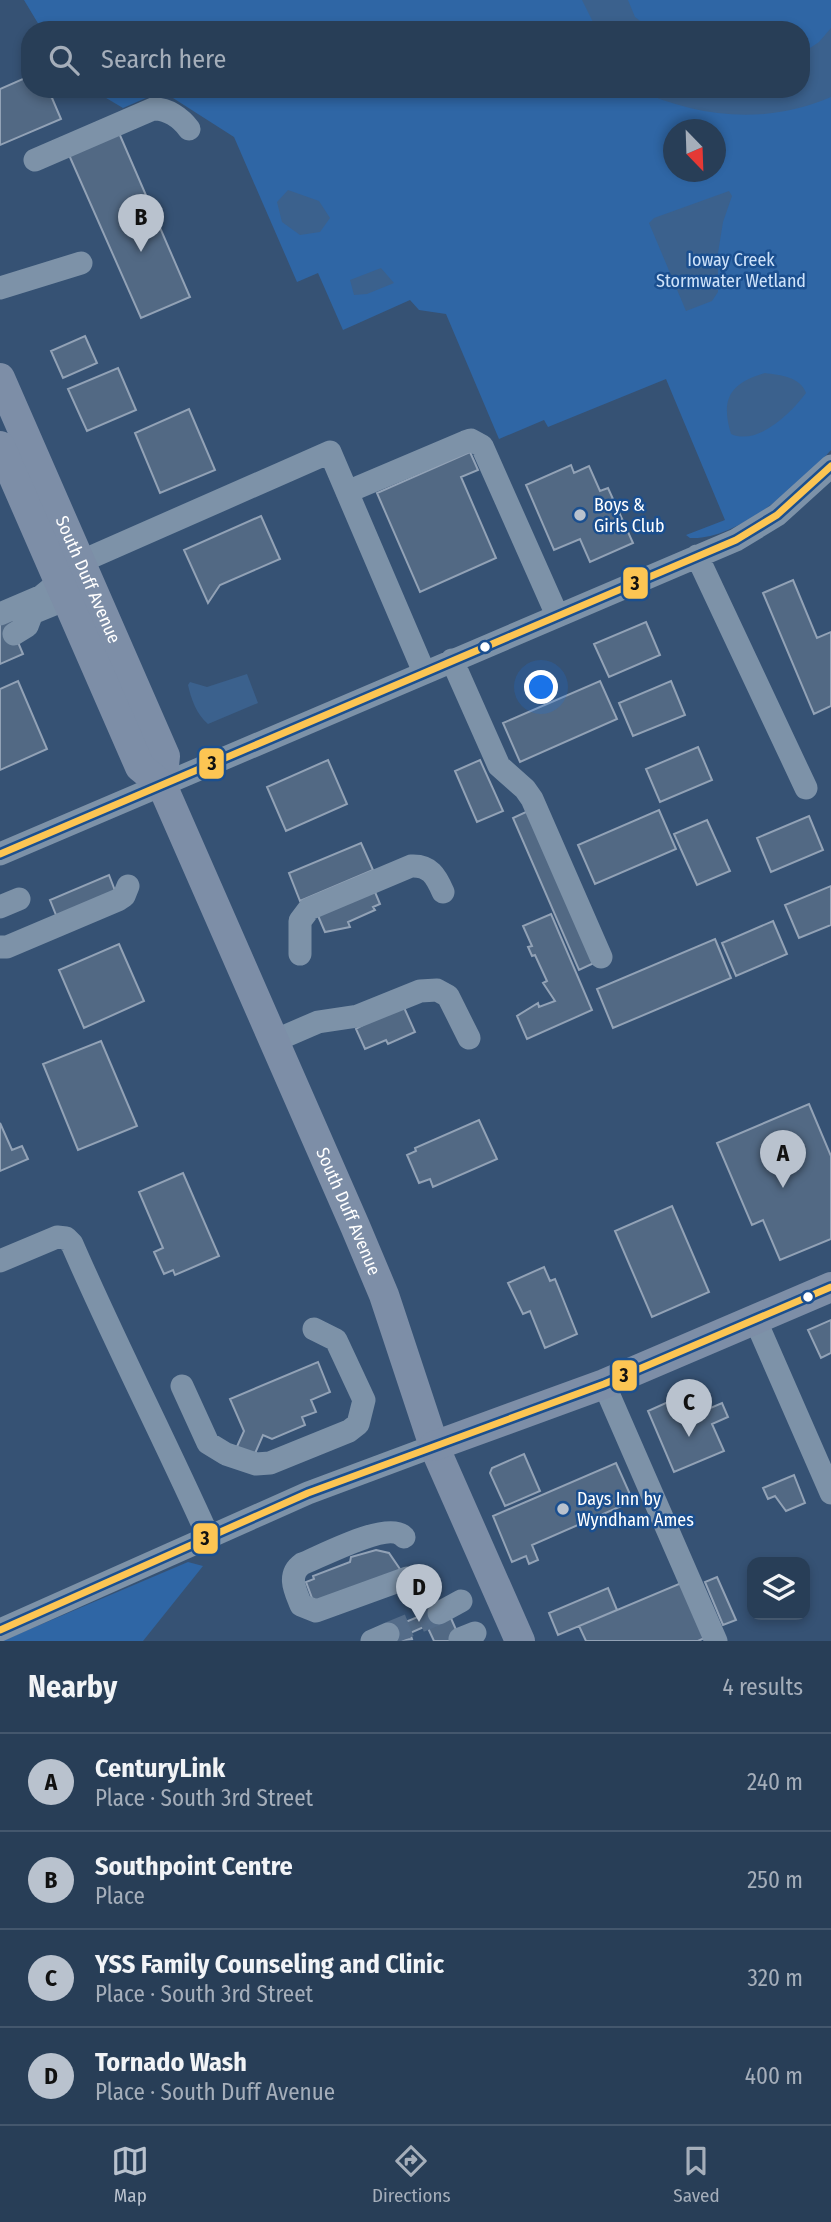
<!DOCTYPE html>
<meta charset="utf-8">
<style>
body{margin:0;font-family:"Fira Sans Condensed",sans-serif;background:#30455d;color:#f1f3f6}
.controls{position:absolute;right:21px;bottom:21px;display:grid;overflow:hidden;border-radius:14px;box-shadow:0 4px 10px #0003}
.controls button{width:63px;height:63px;display:grid;place-items:center;padding:0;border:0;border-bottom:2px solid #44576d;background:#283e57;color:#f1f3f6;font:35px sans-serif}
.compass{position:absolute;left:663px;top:119px;width:63px;height:63px;border-radius:50%;background:#283e57;box-shadow:0 4px 10px #0003;rotate:157deg}
.you{position:absolute;left:542px;top:688px;width:24px;height:24px;margin:-18px;border:5px solid #fff;border-radius:50%;background:#1a73e8;box-shadow:0 0 0 10px #1a73e833}
.badge{display:grid;place-items:center;width:46px;height:46px;border-radius:50%;background:#b9c2ce;color:#111;font-size:23px;font-weight:700}
.pin{position:absolute;translate:-50% -58px;filter:drop-shadow(0 2px 4px #0008)}
.pin::after{content:'';position:absolute;top:37px;width:24px;height:21px;background:inherit;clip-path:polygon(0 0,100% 0,50% 100%)}
.list{margin:0;padding:0;list-style:none}
h2{display:flex;justify-content:space-between;align-items:center;height:91px;margin:0;padding:0 28px;font-size:30px}
h2 small{font-size:23px;font-weight:400;color:#a5aeba}
.list li{display:grid;grid-template-columns:46px 1fr auto;gap:21px;align-items:center;box-sizing:border-box;height:98px;padding:0 28px;border-top:2px solid #44576d}
.list b{display:block;font-size:26px;white-space:nowrap}
.list p{margin:0;font-size:23px;white-space:nowrap;color:#a5aeba}
.list em{font-size:23px;font-style:normal;color:#a5aeba}
.icon{flex:none;width:38px;height:38px;fill:none;stroke:currentColor;stroke-width:2;stroke-linecap:round;stroke-linejoin:round}
.map{position:relative;flex:none;width:831px;height:1641px;overflow:hidden}
.search{position:absolute;background:#283e57;box-shadow:0 4px 10px #0003;left:21px;right:21px;top:21px;height:77px;display:flex;align-items:center;gap:18px;box-sizing:border-box;padding:0 24px;border-radius:28px;color:#a5aeba;font-size:26px}
.sheet{height:483px;background:#283e57}
nav{display:flex;justify-content:space-around;align-items:center;box-sizing:border-box;height:98px;border-top:2px solid #44576d;background:#283e57;font-size:19px;color:#a5aeba}
nav a{display:grid;justify-items:center;gap:4px}
nav .on{color:#b9c2ce}
.map>svg:first-child{display:block}
</style>
<div class="map">
<svg width="831" height="1641" viewBox="0 0 831 1641">
<rect width="100%" height="100%" fill="#365274"/>
<!-- green -->
<path fill="#2f66a5" fill-rule="evenodd" d="M24 0H831V450C802 483 737 541 690 538L686 535 725 520 666 379 548 427 544 420 499 439 446 314 419 310 410 300 343 330 318 273 297 282 234 137 162 91 123 108 91 89H801V30H42ZM674 130H716V172H674Z
M188 1562 203 1566 143 1641H2Z"/>
<!-- water -->
<path fill="#3b618d" d="M582 0H628L635 17 652 30H597Z
M831 28V97C767 125 698 118 636 89H801V54L819 42Z
M288 190 319 201 330 218 320 232 300 235 282 222 277 202Z
M729 191 732 196 723 222 718 253V292L712 301 686 311 649 223 654 218Z
M381 268 394 283 367 294 354 295 350 280Z
M765 373C780 375 801 377 806 393 791 413 758 446 731 434 720 398 731 383 765 373Z
M247 674 258 703 208 724C197 715 191 699 188 685L190 682 207 687Z"/>
<!-- building -->
<path fill="#526984" stroke="#92a2b6" stroke-width="2" d="M25 78 30 81V89H40L52 98 61 119 0 145V89Z
M119 133 190 297 141 318 69 155Z
M85 336 97 363 63 378 51 351Z
M118 368 136 410 87 431 68 389Z
M189 409 215 470 160 493 135 433Z
M470 452 478 470 461 477 496 558 420 592 377 493Z
M571 465 574 473 589 466 600 491 608 488 633 543 590 562 580 539 554 550 526 485Z
M261 516 280 559 220 585 208 603 184 550Z
M793 580 817 638 831 632V706L814 714 763 593Z
M16 612 20 622 11 626 23 654 0 664V619Z
M646 622 660 655 609 677 594 644Z
M18 681 47 749 0 770V689Z
M600 681 617 719 520 762 503 723Z
M671 681 685 715 633 736 619 703Z
M698 747 712 780 660 802 646 769Z
M328 760 347 804 286 831 267 787Z
M480 760 503 811 477 822 455 771Z
M659 810 676 849 595 884 578 845Z
M528 811 594 963 579 970 513 818Z
M809 816 823 850 771 872 757 838Z
M707 820 730 871 697 885 674 834Z
M361 843 373 870 300 901 289 873Z
M109 875 117 896 58 920 50 900Z
M831 886V925L799 938 785 905Z
M375 892 380 904 373 907 375 910 348 922 350 927 325 932 316 911Z
M551 914 592 1010 527 1039 517 1016 538 1003 539 1007 555 1001 543 983 547 981 535 955 532 956 528 947 532 946 523 926Z
M773 921 787 954 736 976 722 943Z
M715 939 731 978 613 1028 597 989Z
M119 944 144 1001 84 1028 59 970Z
M402 1003 415 1032 388 1044 386 1040 365 1049 356 1029Z
M101 1041 137 1126 78 1150 43 1064Z
M809 1104 831 1156V1239L780 1260 763 1220 752 1225 717 1143Z
M479 1120 497 1159 433 1187 430 1179 419 1183 407 1155 416 1151 415 1148Z
M0 1123 12 1150 22 1146 28 1159 0 1171Z
M183 1173 219 1256 175 1275 173 1270 164 1274 154 1252 163 1248 139 1192Z
M672 1206 709 1292 652 1317 615 1231Z
M544 1267 550 1281 555 1279 577 1334 545 1348 530 1311 523 1314 508 1283Z
M831 1320V1353L821 1358 808 1330Z
M318 1362 330 1392 311 1400 316 1412 302 1417 305 1425 272 1439 263 1435 253 1458 235 1451 244 1431 230 1399Z
M697 1389 706 1410 722 1403 728 1417 712 1424 724 1451 674 1472 648 1411Z
M524 1454 540 1491 505 1506 490 1473 492 1468Z
M616 1463 633 1501 532 1545 538 1560 529 1564 526 1556 512 1562 493 1516Z
M794 1475 805 1503 786 1511 775 1496 768 1499 763 1488Z
M376 1550 389 1553 402 1572 315 1606 306 1582 314 1579 313 1576 350 1562 351 1557Z
M717 1577 736 1620 723 1625 705 1582Z
M686 1581 709 1636 698 1641H586L579 1626Z
M608 1588 617 1610 558 1635 549 1613Z
M437 1609 442 1619 410 1633 412 1639 390 1641 386 1630Z
M450 1616 461 1641H434L427 1626Z"/>
<g fill="none" stroke-linecap="round" stroke-linejoin="round">
<!-- minor-tunnel -->
<path stroke="#546c89" stroke-width="23" stroke-dasharray="23 11" stroke-linecap="butt" d="M388 1634 439 1613"/>
<!-- minor -->
<path stroke="#7d92a8" stroke-width="23" d="M35 160 153 109C167 108 181 118 189 129
M0 288 81 263
M347 492 465 442 471 440 482 446 557 615
M697 556 806 788
M80 562 330 452 424 672
M0 614 42 596 59 582
M14 634 27 626 32 613 54 604
M452 660 499 766 525 789 532 799 601 957
M0 854 736 540 777 515 831 466
M0 907 19 899
M0 947H7L118 900 124 896 128 886
M300 954V921L309 909 411 866C430 865 436 876 443 892
M274 1041 318 1022 358 1016 420 991 437 990 448 996 469 1038
M0 1261 57 1237 66 1238 72 1244C115 1343 164 1438 208 1536
M755 1319 831 1493
M604 1384 716 1641
M182 1386 208 1443 226 1454 256 1464 270 1463 349 1431 358 1424 364 1400 336 1340 314 1329
M404 1537C389 1520 322 1556 302 1564 287 1575 295 1590 301 1605L316 1611 407 1578
M439 1613 461 1601
M0 1630 308 1493 434 1446
M460 1639 475 1633
M372 1641 388 1634"/>
<!-- major -->
<g stroke="#7d8ea7" stroke-width="30">
<path id="s1" d="M0 378 165 756 162 785"/>
<path id="s2" d="M0 446 140 767 162 785 355 1226 384 1295 434 1446 520 1641"/>
<path d="M434 1446 604 1384 831 1287"/>
</g>
<defs>
<path id="bus-1" d="M0 854 736 540 777 515 831 466
M0 1630 308 1493 604 1384 831 1287"/>
</defs>
<!-- bus-1 casing -->
<use href="#bus-1" stroke="#1b4f8f" stroke-width="12"/>
<!-- bus-1 -->
<use href="#bus-1" stroke="#fcc553" stroke-width="7"/>
</g>
<!-- markers -->
<g fill="#b9c2ce" stroke="#1b4f8f" stroke-width="2.5">
<circle cx="580" cy="515" r="7"/>
<circle cx="563" cy="1509" r="7"/>
</g>
<g fill="#fff" stroke="#1b4f8f" stroke-width="2.5">
<circle cx="485" cy="647" r="6"/>
<circle cx="808" cy="1297" r="6"/>
</g>
<g text-anchor="middle" dominant-baseline="central" stroke-width="5" stroke-linejoin="round" paint-order="stroke">
<!-- park labels -->
<g font-size="18" fill="#cfe3fa" stroke="#1b4f8f">
<text x="731" y="260">Ioway Creek<tspan x="731" dy="21">Stormwater Wetland</tspan></text>
</g>
<!-- poi labels -->
<g font-size="18" fill="#fff" stroke="#1b4f8f" text-anchor="start">
<text x="594" y="505">Boys &amp;<tspan x="594" dy="21">Girls Club</tspan></text>
<text x="577" y="1499">Days Inn by<tspan x="577" dy="21">Wyndham Ames</tspan></text>
</g>
<!-- street labels -->
<g font-size="18" fill="#fff" stroke="#1b4f8f">
<text stroke="none"><textPath href="#s1" startOffset="220">South Duff Avenue</textPath></text>
<text stroke="none"><textPath href="#s2" startOffset="844">South Duff Avenue</textPath></text>
</g>
</g>
<g stroke="#1b4f8f" stroke-width="2.5">
<rect x="622" y="566" width="27" height="34" rx="7" fill="#fcc553"/>
<rect x="198" y="747" width="27" height="33" rx="7" fill="#fcc553"/>
<rect x="611" y="1359" width="27" height="33" rx="7" fill="#fcc553"/>
<rect x="192" y="1522" width="27" height="33" rx="7" fill="#fcc553"/>
</g>
<g font-size="19" text-anchor="middle" font-weight="bold" fill="#111">
<text x="635" y="590">3</text>
<text x="212" y="770">3</text>
<text x="624" y="1382">3</text>
<text x="205" y="1545">3</text>
</g>
</svg>
<div class="controls">
<button><svg class="icon" aria-label="layers" viewBox="0 0 24 24"><path d="M12 4l9 5-9 5-9-5zM3 14l9 5 9-5"/></svg></button>
</div>
<svg class="compass" viewBox="-18 -18 36 36"><path d="M0-13l5 13h-10z" fill="#e53935"/><path d="M0 13l5-13h-10z" fill="#a5aeba"/></svg>
<div class="you"></div>
<div class="pin badge" style="left:783px;top:1188px">A</div>
<div class="pin badge" style="left:141px;top:252px">B</div>
<div class="pin badge" style="left:689px;top:1437px">C</div>
<div class="pin badge" style="left:419px;top:1622px">D</div>
<div class="search"><svg class="icon" aria-label="search" viewBox="0 0 24 24"><circle cx="10" cy="10" r="6"/><path d="M15 15l6 6"/></svg>Search here</div>
</div>
<section class="sheet">
<h2>Nearby<small>4 results</small></h2>
<ul class="list">
<li><span class="badge">A</span><div><b>CenturyLink</b><p>Place · South 3rd Street</p></div><em>240 m</em></li>
<li><span class="badge">B</span><div><b>Southpoint Centre</b><p>Place</p></div><em>250 m</em></li>
<li><span class="badge">C</span><div><b>YSS Family Counseling and Clinic</b><p>Place · South 3rd Street</p></div><em>320 m</em></li>
<li><span class="badge">D</span><div><b>Tornado Wash</b><p>Place · South Duff Avenue</p></div><em>400 m</em></li>
</ul>
</section>
<nav>
<a class="on"><svg class="icon" aria-label="map" viewBox="0 0 24 24"><path d="M3 6l6-2 6 2 6-2v14l-6 2-6-2-6 2zM9 4v14M15 6v14"/></svg>Map</a>
<a><svg class="icon" aria-label="directions" viewBox="0 0 24 24"><path d="M12 3l9 9-9 9-9-9zM9 14v-3h6M13 9l2 2-2 2"/></svg>Directions</a>
<a><svg class="icon" aria-label="saved" viewBox="0 0 24 24"><path d="M7 4h10v16l-5-4-5 4z"/></svg>Saved</a>
</nav>
